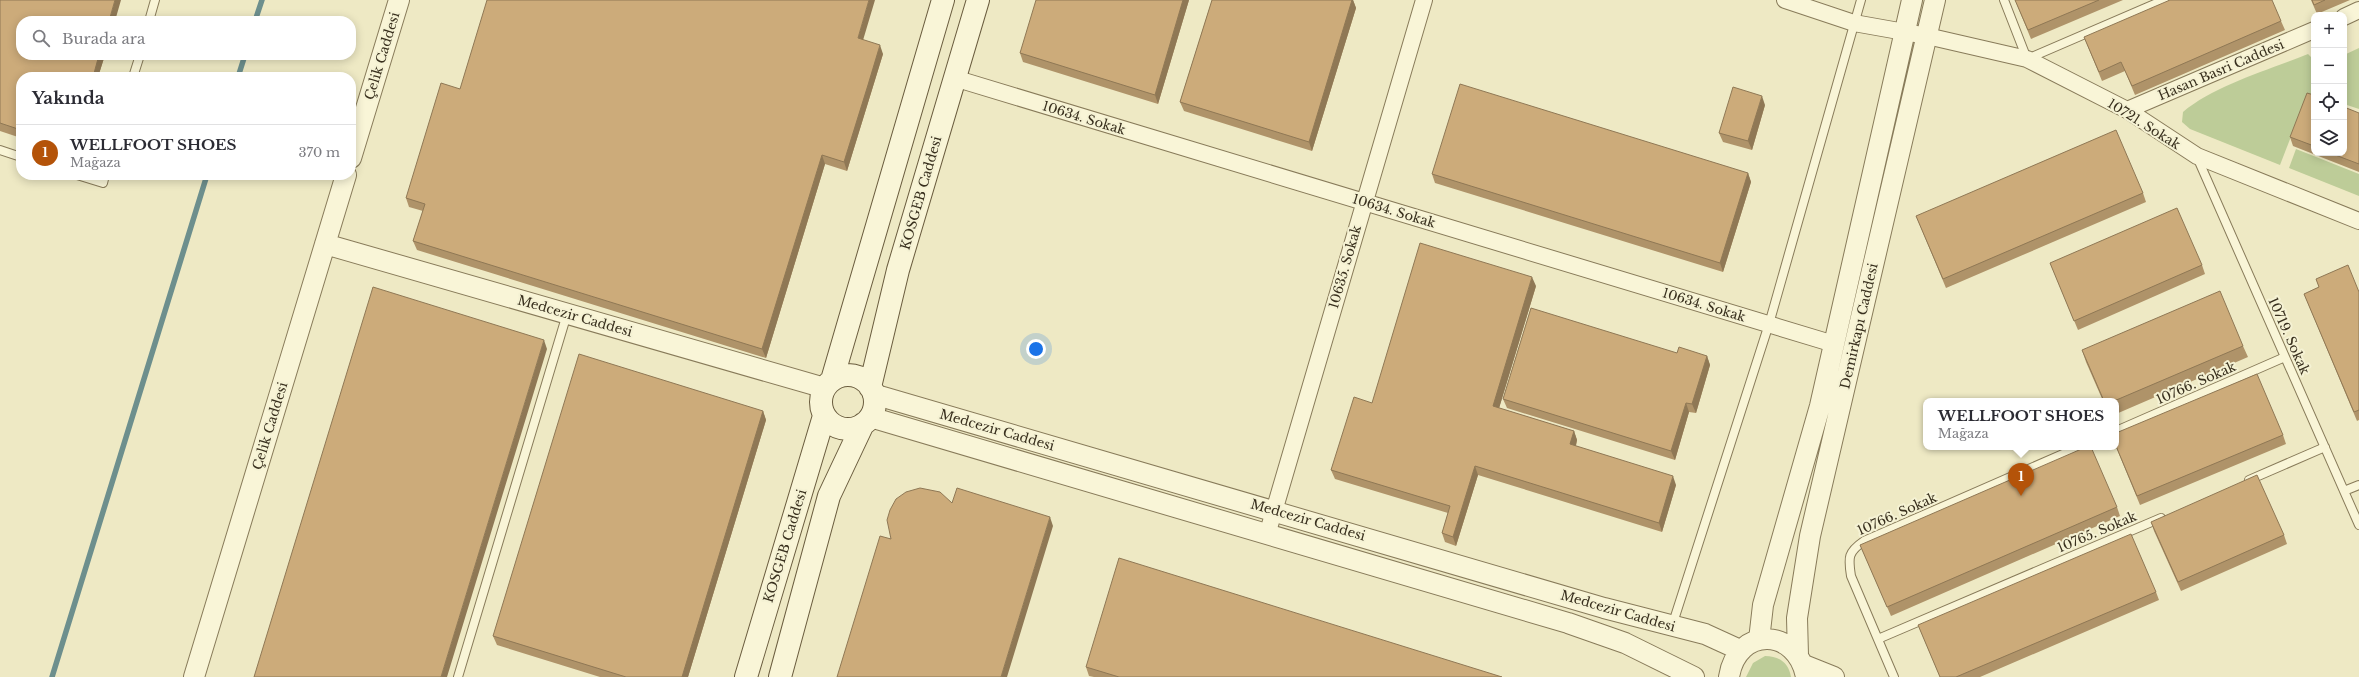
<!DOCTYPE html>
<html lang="tr">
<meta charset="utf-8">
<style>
body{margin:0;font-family:"Libre Baskerville",serif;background:#f7f7f7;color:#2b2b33}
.controls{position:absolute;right:12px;top:12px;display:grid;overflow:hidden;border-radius:8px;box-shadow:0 2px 10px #0003}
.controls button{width:36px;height:36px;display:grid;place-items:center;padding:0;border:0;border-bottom:1px solid #e1e1e2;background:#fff;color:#2b2b33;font:20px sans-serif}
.you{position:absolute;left:1036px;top:349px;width:14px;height:14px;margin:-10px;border:3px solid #fff;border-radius:50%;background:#1a73e8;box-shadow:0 0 0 6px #1a73e833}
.badge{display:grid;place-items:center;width:26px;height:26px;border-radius:50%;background:#b45309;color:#fff;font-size:13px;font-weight:700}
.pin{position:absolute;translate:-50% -33px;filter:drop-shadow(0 1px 2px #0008)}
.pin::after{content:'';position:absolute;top:21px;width:14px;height:12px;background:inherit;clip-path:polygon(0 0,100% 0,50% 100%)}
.popup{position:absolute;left:1923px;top:398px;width:196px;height:52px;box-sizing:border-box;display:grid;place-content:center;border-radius:8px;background:#fff;filter:drop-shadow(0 1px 3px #0005);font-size:13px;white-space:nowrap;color:#7c7c81}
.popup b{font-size:15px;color:#2b2b33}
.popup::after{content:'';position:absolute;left:50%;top:100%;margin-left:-8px;border:8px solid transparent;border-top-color:#fff}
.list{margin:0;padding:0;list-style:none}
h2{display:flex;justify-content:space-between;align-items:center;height:52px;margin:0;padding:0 16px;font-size:17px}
h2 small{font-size:13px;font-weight:400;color:#7c7c81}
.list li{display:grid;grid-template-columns:26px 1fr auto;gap:12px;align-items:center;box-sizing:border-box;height:56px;padding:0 16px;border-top:1px solid #e1e1e2}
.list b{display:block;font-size:15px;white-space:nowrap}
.list p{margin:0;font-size:13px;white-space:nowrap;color:#7c7c81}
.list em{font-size:13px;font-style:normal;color:#7c7c81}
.icon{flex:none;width:22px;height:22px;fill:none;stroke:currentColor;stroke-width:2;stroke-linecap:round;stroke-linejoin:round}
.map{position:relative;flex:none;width:2359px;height:677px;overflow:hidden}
.search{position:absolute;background:#fff;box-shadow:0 2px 10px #0003;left:16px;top:16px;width:340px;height:44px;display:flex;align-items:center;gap:10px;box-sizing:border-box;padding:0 14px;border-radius:16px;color:#7c7c81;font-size:15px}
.panel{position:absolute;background:#fff;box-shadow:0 2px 10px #0003;left:16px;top:72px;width:340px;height:108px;border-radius:16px}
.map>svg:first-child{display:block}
</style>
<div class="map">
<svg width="2359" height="677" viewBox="0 0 2359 677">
<rect width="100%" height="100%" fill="#eee9c4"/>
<!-- green -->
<path fill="#bdcc98" d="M2359 48V109L2344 104V55Z
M2308 54 2314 60V96L2304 103 2280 165 2190 129 2182 122 2183 112C2215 85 2269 70 2308 54Z
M2296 149 2359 174V196L2289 168Z
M1765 656C1779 656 1789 663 1791 677H1746L1753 663Z"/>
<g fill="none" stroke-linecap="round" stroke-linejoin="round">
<!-- stream -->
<path stroke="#6d8f8d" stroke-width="5.5" d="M255 21 262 0
M238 77 245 55
M52 677 207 175"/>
<defs>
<path id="service" d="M2004 0 2027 59 2164 0
M149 21 155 0
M133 77 140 55
M0 150 21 157
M2197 157 2359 525
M77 175 103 183 105 175
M2116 431 2285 357
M2249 480 2325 447
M2344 491 2359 485
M1672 626 1769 324 1861 0
M1878 639 2161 518
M458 677 567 314
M1894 677 1851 576C1848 557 1848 552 1864 541L2079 447"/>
<path id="minor" d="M1785 0 1854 23 1927 36 2027 59 2127 110 2197 156 2359 221
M2344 17 2359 10
M954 78 1834 344
M2127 110 2314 30
M1267 535 1424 0"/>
<path id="tertiary" d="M351 158 399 0
M325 244 825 388
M873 394 1604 608 1705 634 1740 650
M870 417 1568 623 1625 643 1694 677
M1759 640 1763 605 1820 406 1912 0
M1798 655 1797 618 1810 536 1935 0
M1804 665 1834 677
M194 677 346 175
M1729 677C1737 626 1797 627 1806 677"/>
<path id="secondary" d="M821 402a27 27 0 1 1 54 0a27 27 0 1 1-54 0Z
M832 380 943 0
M870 387 898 270 978 0
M746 677 824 416
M780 677 829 496 863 424"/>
</defs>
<!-- service casing -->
<use href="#service" stroke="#887b5a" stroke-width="10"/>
<!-- minor casing -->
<use href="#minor" stroke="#887b5a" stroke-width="18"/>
<!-- tertiary casing -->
<use href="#tertiary" stroke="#887b5a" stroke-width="22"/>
<!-- secondary casing -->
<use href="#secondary" stroke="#6a5c3e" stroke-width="24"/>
<!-- service -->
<use href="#service" stroke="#f9f5d7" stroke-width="8"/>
<!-- minor -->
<use href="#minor" stroke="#f9f5d7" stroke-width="16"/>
<!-- tertiary -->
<use href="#tertiary" stroke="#f9f5d7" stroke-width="20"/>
<!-- secondary -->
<use href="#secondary" stroke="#f9f5d7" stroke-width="22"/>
</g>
<!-- wall -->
<path fill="#af9369" d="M0 0 21 55H105L98 77H21V138L0 131Z
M1189 0 1158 104 1023 62 1020 53Z
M1212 0H1353L1356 8 1312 151 1184 111 1180 102Z
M2015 0H2123L2031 39Z
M2311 0H2350L2317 14Z
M2281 21 2285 30 2135 95 2125 71 2102 81 2084 37Z
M863 40 883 54 847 171 825 164 766 358 417 250 413 241 423 211 409 207 406 198Z
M2314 95V153H2344L2359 113V172L2293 146 2290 137Z
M1765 105 1752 150 1723 142 1719 133Z
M1748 173 1751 182 1723 272 1435 183 1432 174Z
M2143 193 2146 202 1946 288 1916 216Z
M2050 263 2202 265 2205 274 2078 330Z
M2316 279 2359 292V420L2357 421 2304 294 2319 287Z
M1536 286 1499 408 1574 431 1577 440 1576 446 1676 485 1662 532 1478 475 1456 546 1445 542 1442 533 1448 513 1335 479 1331 470 1372 403Z
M2243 346 2248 357 2116 414V401H2103L2086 362 2082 350Z
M1677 353 1707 356 1710 365 1696 413 1689 412 1675 460 1507 408 1503 399Z
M763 411 766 420 688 677H600L497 645 493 636Z
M2116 433 2283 435 2286 444 2140 505 2116 447Z
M2117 507 2120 516 1891 616 1864 554 1860 545Z
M2151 522 2284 535 2287 544 2181 591 2154 531Z
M2156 592 2159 600 1980 677H1940L1918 625Z
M1086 667 1502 677H1094L1089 676Z"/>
<!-- shaded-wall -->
<path fill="#8f7855" d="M115 0H121L115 21H109Z
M869 0H875L861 47 858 38Z
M1183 0H1189L1158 104 1155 95Z
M1352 0H1353L1356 8 1312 151 1309 142Z
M880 45 883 54 847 171 844 162Z
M99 55H105L98 77H93Z
M1762 96 1765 105 1752 150 1748 141Z
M822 155 825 164 766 358 762 349Z
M1748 173 1751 182 1723 272 1720 263Z
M1532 277 1536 286 1497 415 1493 406Z
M544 340 547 349 447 677H441Z
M1707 356 1710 365 1696 413 1692 404Z
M1686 403 1689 412 1675 460 1671 451Z
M763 411 766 420 688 677H682Z
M1574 431 1577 440 1574 453 1570 444Z
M1475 466 1478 475 1456 546 1453 537Z
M1673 476 1676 485 1662 532 1659 523Z
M1050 517 1053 526 1007 677H1001Z"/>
<!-- building -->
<path fill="#ccab7a" stroke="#8f7855" d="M0 0H115L109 21H21V55H99L93 77H21V130L0 123Z
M487 0H869L858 38 880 45 868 85 844 162 822 155 762 349 413 241 425 204 406 198 441 83 460 89Z
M1036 0H1183L1155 95 1020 53Z
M1212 0H1352L1309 142 1180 102Z
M2015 0H2099L2028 30Z
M2170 0H2272L2281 21 2132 86 2121 62 2099 72 2084 37Z
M2312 0H2325L2314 5Z
M1460 84 1748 173 1720 263 1432 174Z
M1733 87 1762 96 1748 141 1719 133Z
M2307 93 2314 95V146L2290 137Z
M2344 107 2359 113V164L2330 153H2344Z
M2116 130 2143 193 1943 279 1916 216Z
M2177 208 2202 265 2074 321 2050 263Z
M1420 243 1532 277 1493 406 1574 431 1570 444 1673 476 1659 523 1475 466 1453 537 1442 533 1450 506 1331 470 1354 397 1372 403Z
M2348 265 2359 292V410L2354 412 2304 294 2319 287 2316 279Z
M373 287 544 340 441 677H254Z
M2220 291 2243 346 2114 401H2104L2082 350Z
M1531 308 1677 353 1679 347 1707 356 1692 404 1686 403 1671 451 1503 399Z
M579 354 763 411 682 677H626L493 636Z
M2257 374 2283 435 2137 496 2116 446V433Z
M2086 447H2091L2117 507 1887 607 1860 545Z
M2257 475 2284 535 2178 582 2151 522Z
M920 488 940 492 952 503 957 488 1050 517 1001 677H837L880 536 891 539 887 520 890 510 896 499 906 492Z
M2131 534 2156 592 1956 677H1940L1918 625Z
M1119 558 1502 677H1119L1086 667Z"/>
<g text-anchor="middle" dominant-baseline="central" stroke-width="4" stroke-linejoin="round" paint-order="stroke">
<!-- street labels -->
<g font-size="13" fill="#39301e" stroke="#f5f2d4">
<text transform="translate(382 56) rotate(-73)">Çelik Caddesi</text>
<text transform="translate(2221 70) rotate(-23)">Hasan Basri Caddesi</text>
<text transform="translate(1084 118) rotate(17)">10634. Sokak</text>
<text transform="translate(2144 124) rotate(32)">10721. Sokak</text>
<text transform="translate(921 193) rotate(-74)">KOSGEB Caddesi</text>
<text transform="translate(1394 211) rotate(17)">10634. Sokak</text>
<text transform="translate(1345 267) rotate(-74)">10635. Sokak</text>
<text transform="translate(1704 305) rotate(17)">10634. Sokak</text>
<text transform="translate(575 316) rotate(16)">Medcezir Caddesi</text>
<text transform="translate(1859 326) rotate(-77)">Demirkapı Caddesi</text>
<text transform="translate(2289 336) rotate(66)">10719. Sokak</text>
<text transform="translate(2196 383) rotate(-24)">10766. Sokak</text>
<text transform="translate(270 426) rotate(-73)">Çelik Caddesi</text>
<text transform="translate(997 430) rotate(16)">Medcezir Caddesi</text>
<text transform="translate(1897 514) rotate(-24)">10766. Sokak</text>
<text transform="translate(1308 520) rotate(16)">Medcezir Caddesi</text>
<text transform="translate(2097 532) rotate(-23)">10765. Sokak</text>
<text transform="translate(785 546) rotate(-73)">KOSGEB Caddesi</text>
<text transform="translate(1618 611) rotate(16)">Medcezir Caddesi</text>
</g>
</g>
</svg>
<div class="controls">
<button>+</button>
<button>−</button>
<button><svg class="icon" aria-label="locate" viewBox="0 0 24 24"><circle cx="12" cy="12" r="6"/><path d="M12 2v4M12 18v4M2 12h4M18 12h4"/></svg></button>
<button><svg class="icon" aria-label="layers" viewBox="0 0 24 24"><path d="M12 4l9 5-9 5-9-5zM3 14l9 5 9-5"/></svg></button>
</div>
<div class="you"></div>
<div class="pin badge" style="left:2021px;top:496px">1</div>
<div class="popup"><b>WELLFOOT SHOES</b>Mağaza</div>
<div class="search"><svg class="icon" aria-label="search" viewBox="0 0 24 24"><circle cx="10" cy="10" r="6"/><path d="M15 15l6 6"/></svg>Burada ara</div>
<section class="panel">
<h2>Yakında<small></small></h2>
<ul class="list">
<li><span class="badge">1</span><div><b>WELLFOOT SHOES</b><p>Mağaza</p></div><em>370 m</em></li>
</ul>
</section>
</div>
